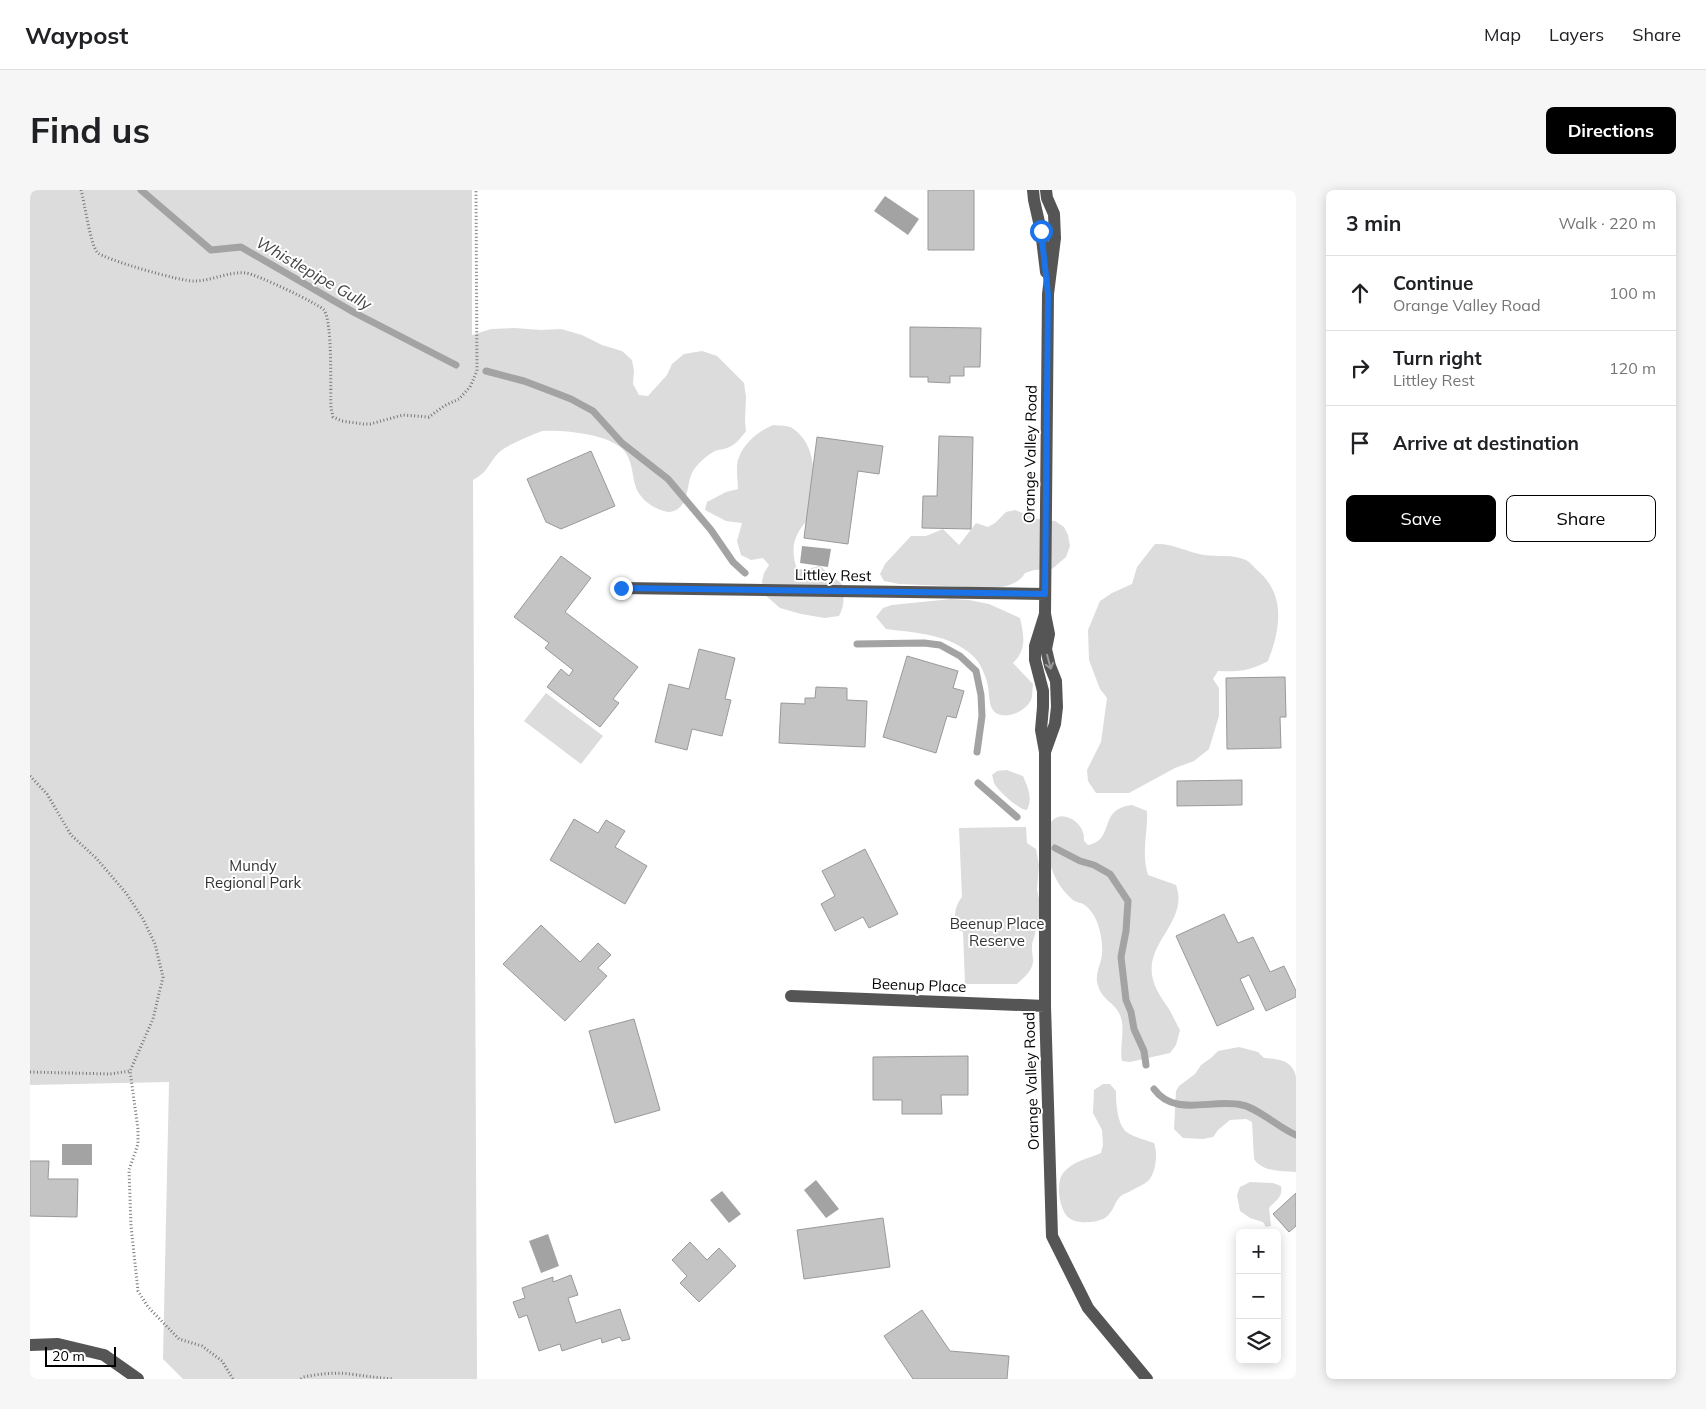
<!DOCTYPE html>
<meta charset="utf-8">
<style>
body{margin:0;font-family:Mulish,sans-serif;background:#f6f6f6;color:#202124}
.controls{position:absolute;right:15px;bottom:15px;display:grid;overflow:hidden;border-radius:8px;box-shadow:0 2px 12px #0003}
.controls button{width:45px;height:45px;display:grid;place-items:center;padding:0;border:0;border-bottom:1px solid #e0e0e0;background:#fff;color:#202124;font:25px sans-serif}
.scale{position:absolute;left:15px;bottom:12px;width:71px;box-sizing:border-box;padding-left:5px;border:2px solid #000;border-top:0;font-size:14px;line-height:18px;white-space:nowrap;color:#000;-webkit-text-stroke:4px #fff;paint-order:stroke}
.stop{position:absolute;width:15px;height:15px;margin:-11px;border:4px solid #1a73e8;border-radius:50%;background:#fff}
.stop.end{background:#1a73e8;border-color:#fff;box-shadow:0 1px 5px #0008}
.list{margin:0;padding:0;list-style:none}
h2{display:flex;justify-content:space-between;align-items:center;height:65px;margin:0;padding:0 20px;font-size:21px}
h2 small{font-size:16px;font-weight:400;color:#757577}
.list li{display:grid;grid-template-columns:32px 1fr auto;gap:15px;align-items:center;box-sizing:border-box;height:75px;padding:0 20px;border-top:1px solid #e0e0e0}
.list b{display:block;font-size:19px;white-space:nowrap}
.list p{margin:0;font-size:16px;white-space:nowrap;color:#757577}
.list em{font-size:16px;font-style:normal;color:#757577}
.actions{display:flex;gap:10px;padding:15px 20px}
.actions a{flex:1;padding:11px 0;border:1px solid #000;border-radius:8px;text-align:center;font-size:18px;color:#000}
.actions .main{background:#000;color:#fff}
.icon{flex:none;width:28px;height:28px;fill:none;stroke:currentColor;stroke-width:2;stroke-linecap:round;stroke-linejoin:round}
.map{position:relative;flex:none;width:1266px;height:1189px;overflow:hidden;border-radius:8px}
header{display:flex;align-items:center;gap:30px;box-sizing:border-box;height:70px;padding:0 25px;background:#fff;border-bottom:1px solid #e0e0e0}
header strong{font-size:24px}
nav{display:flex;gap:28px;margin-inline-start:auto;font-size:18px}
.intro{display:flex;align-items:center;justify-content:space-between;box-sizing:border-box;height:120px;padding:0 30px}
h1{margin:0;font-size:35px}
.button{padding:12px 22px;border-radius:8px;background:#000;color:#fff;font-size:18px;font-weight:700}
main{display:flex;gap:30px;padding:0 30px}
aside{flex:1;background:#fff;border-radius:8px;box-shadow:0 2px 12px #0003}
.map>svg:first-child{display:block}
</style>
<header>
<strong>Waypost</strong>
<nav><a>Map</a><a>Layers</a><a>Share</a></nav>
</header>
<div class="intro"><h1>Find us</h1><a class="button">Directions</a></div>
<main>
<div class="map">
<svg width="1266" height="1189" viewBox="0 0 1266 1189">
<rect width="100%" height="100%" fill="#fff"/>
<!-- green -->
<path fill="#dcdcdc" d="M0 0H442V145L461 139 485 138 511 140 531 139 552 145 572 155 592 161 602 170 604 181 603 194 609 205 618 206 637 185 642 174 654 164 672 161 687 166 714 193 716 207 715 231 716 241C712 246 708 252 703 255 698 259 691 259 685 261 677 265 667 274 663 281 655 295 661 318 640 322 635 322 627 319 622 316 597 299 608 284 596 263 583 244 534 240 513 241 510 241 479 255 475 258 464 264 461 275 453 283 450 286 446 288 443 290L447 1189H153L133 1169 139 892 0 895Z
M743 235C748 236 758 235 762 238 791 257 783 297 782 326 765 341 759 357 767 379H777L790 376 812 394C814 407 815 415 809 426L795 428 771 424 750 418 734 404 732 391 734 383 739 375 733 368 721 370 711 365 707 351 712 333 696 331 675 320 677 312 696 302 708 299C708 290 705 276 709 267 715 252 729 241 743 235Z
M985 320 1008 329 1025 331 1034 337 1038 345 1040 356 1036 367 1022 379 1004 380 995 383C988 395 974 397 961 398L869 394 854 391 850 384 855 374 881 346H896L913 339 929 355 946 333 958 337 965 333 976 322Z
M1125 354C1142 353 1157 362 1174 365 1187 367 1203 364 1216 370 1220 372 1224 377 1227 380 1257 405 1250 440 1238 471 1220 481 1208 482 1188 481L1183 489 1189 498V526L1179 559 1164 571 1145 578 1099 603H1066L1058 591 1057 580 1071 552 1077 508 1070 499 1059 470 1058 440 1070 411 1082 403 1102 394 1107 377Z
M921 409 939 410 959 414 990 428C994 445 997 460 983 473L1003 494C1002 499 1003 505 1001 510 996 520 980 529 968 524 956 519 961 500 956 489 954 482 949 471 943 466 920 444 886 443 856 439L846 427 853 418 862 415Z
M516 503 573 546 551 574 494 531Z
M977 580 993 586C998 598 1003 608 997 620 989 620 968 601 964 593 963 590 963 587 962 585L967 581Z
M1102 615 1117 621C1118 643 1111 662 1118 685L1146 695C1159 730 1117 751 1122 785 1124 798 1132 809 1139 819 1143 826 1146 833 1150 840L1146 855 1140 863 1100 872 1092 871C1089 856 1096 839 1090 825 1085 812 1071 811 1067 792 1066 784 1069 777 1071 770 1074 759 1071 742 1067 732 1065 726 1059 717 1053 714 1050 712 1047 713 1043 710 1021 691 1018 669 1015 642 1018 638 1020 632 1024 629 1034 621 1051 632 1053 643 1054 643 1054 650 1054 651L1058 655C1086 650 1067 619 1102 615Z
M996 637 997 653 1006 659 1009 675 1007 700 1011 717 1004 748C1000 756 1003 763 1003 772 1002 782 993 788 987 794H935L933 742 926 739C924 727 924 717 932 707L929 638Z
M1209 857 1228 862 1234 868C1248 869 1263 870 1266 887V982C1251 981 1233 982 1224 969L1222 932 1216 929 1200 930 1188 940 1183 947 1173 949 1153 948 1144 939 1146 901 1149 896 1165 884 1171 875 1181 868 1188 861Z
M1073 894H1080L1086 901C1086 913 1087 936 1098 943 1106 948 1116 950 1124 953 1128 964 1126 981 1119 990 1114 995 1105 998 1099 1002 1096 1003 1091 1005 1089 1008 1083 1015 1083 1024 1073 1029 1064 1033 1047 1034 1039 1028 1029 1021 1025 991 1034 982 1045 970 1058 969 1071 963L1073 955 1072 940 1063 923 1064 900Z
M1220 992 1243 993 1251 996C1253 1008 1246 1010 1239 1018L1241 1036 1236 1037 1233 1032 1220 1028 1210 1021 1207 1005 1210 997Z"/>
<!-- water -->
<path fill="#a3a3a3" d="M855 6 889 29 878 45 844 21Z
M772 356 801 359 798 377 770 373Z
M32 954H62V975H32Z
M786 990 809 1019 796 1028 774 1000Z
M692 1001 711 1024 699 1033 680 1010Z
M518 1044 529 1076 511 1083 499 1051Z"/>
<g fill="none" stroke-linecap="round" stroke-linejoin="round">
<!-- stream -->
<path stroke="#a3a3a3" stroke-width="7" d="M111 0 181 60 211 57 325 123 426 175
M456 181 494 191 523 202 541 209 563 221 592 253 638 289 681 340 703 372 715 383
M827 454 894 453 910 455 930 466 946 481 951 505 952 526 947 562
M948 593 987 627
M1025 658 1050 671 1064 675 1080 684 1098 711 1096 741 1091 767 1096 810 1101 822 1104 839 1114 861 1116 875
M1124 899C1145 928 1182 908 1212 915 1228 918 1249 938 1266 945"/>
</g>
<!-- building -->
<path fill="#c4c4c4" stroke="#999" d="M898 0H944V60H898Z
M880 137 951 138 950 177H934V186H920V193L898 192V187H880Z
M909 246 943 247 941 339 892 338 893 306H907Z
M787 247 853 256 849 284 828 281 818 354 774 348Z
M561 261 585 316 531 339 516 332 497 289Z
M531 366 561 388 535 422 608 477 583 509 589 513 570 537 517 497 531 479 539 486 543 480 515 458 519 453 484 427Z
M669 459 705 468 695 509 701 510 692 546 662 539 657 560 625 552 639 494 659 499Z
M877 466 928 481 923 498 934 501 926 528 917 526 906 563 853 547Z
M1255 487 1256 527H1250L1251 558 1197 559 1196 488Z
M786 497 817 498V510L837 511 835 557 749 553 751 513 775 514V508H785Z
M1212 590V615L1147 616V591Z
M544 629 568 643 576 630 595 641 585 657 617 676 595 714 520 670Z
M835 659 868 724 839 738 833 727 805 741 791 714 805 706 792 681Z
M1194 724 1208 753 1223 747 1240 782 1254 776 1266 801V807L1236 821 1219 785 1210 789 1224 819 1187 836 1146 746Z
M511 735 550 772 568 753 581 765 568 778 577 786 535 831 473 774Z
M604 829 630 920 585 933 559 841Z
M938 866V905H911L912 924H872V910H843V867Z
M0 971H19L18 989H48L47 1027 0 1026Z
M1266 1003V1036L1259 1042 1243 1024Z
M853 1028 860 1077 774 1089 767 1040Z
M660 1052 677 1070 689 1058 706 1076 669 1112 650 1093 657 1086 642 1070Z
M541 1085 548 1105 538 1108 546 1133 590 1119 600 1149 592 1151 590 1147 572 1153 571 1148 532 1161 530 1154 509 1161 497 1125 489 1128 483 1112 495 1108 492 1098 523 1087V1092Z
M892 1120 920 1161 979 1166 977 1189H883L854 1146Z"/>
<g fill="none" stroke-linecap="round" stroke-linejoin="round">
<!-- path -->
<path stroke="#777" stroke-width="3" stroke-dasharray="1 2.5" stroke-linecap="butt" d="M51 0C55 14 60 53 67 62 72 69 153 92 164 91 182 91 199 81 216 83 226 84 289 114 294 120 303 133 300 199 301 218L303 227 312 231 333 234H340L373 225 399 227 414 216 429 209 440 197 447 181 446 0
M0 586 17 604 41 645 66 668 96 703 113 729 125 754 133 787 123 829 100 881 108 939V954L99 980 101 1036 108 1101 118 1117 149 1149 172 1156 192 1171 203 1189
M0 882 80 884 100 881
M271 1189 273 1187C289 1184 305 1182 320 1184 335 1186 349 1188 364 1189"/>
<!-- minor -->
<path stroke="#555" stroke-width="12" d="M1003 0 1004 10 1011 41 1016 82
M591 398 1015 404
M1015 424 1005 456V470L1013 501V517L1011 540 1015 562V816L1022 1046 1058 1118 1117 1189
M1015 562 1025 534 1027 517 1026 491 1020 476 1016 459 1019 444 1015 424 1018 104 1025 48 1024 24 1017 8 1016 0
M761 806 1015 816
M0 1155 28 1154 74 1165 108 1189"/>
</g>
<!-- one-way arrows -->
<defs><path id="oneway-shaft" d="M-6 0H5M1.5-3L5.5 0L1.5 3" fill="none" stroke-width="1.6" stroke-linecap="round" stroke-linejoin="round" transform="scale(1.25)"/></defs>
<use stroke="#999" href="#oneway-shaft" transform="translate(1019 472) rotate(75)"/>
<g fill="none" stroke-linecap="round" stroke-linejoin="round">
<!-- route -->
<path stroke="#1a73e8" stroke-width="6" d="M591 398 1015 404 1018 104 1011 41"/>
</g>
<g text-anchor="middle" dominant-baseline="central" stroke-width="4" stroke-linejoin="round" paint-order="stroke">
<!-- street labels -->
<g font-size="15" fill="#000" stroke="#fff">
<text transform="translate(1000 264) rotate(-89)">Orange Valley Road</text>
<text transform="translate(803 385) rotate(1)">Littley Rest</text>
<text transform="translate(889 795) rotate(2)">Beenup Place</text>
<text transform="translate(1001 891) rotate(-92)">Orange Valley Road</text>
</g>
<!-- park labels -->
<g font-size="15" fill="#333" stroke="#fff">
<text x="223" y="675">Mundy<tspan x="223" dy="17">Regional Park</tspan></text>
<text x="967" y="733">Beenup Place<tspan x="967" dy="17">Reserve</tspan></text>
</g>
<!-- water labels -->
<g font-size="16" font-style="italic" fill="#444" stroke="#fff">
<text transform="translate(284 83) rotate(30)">Whistlepipe Gully</text>
</g>
</g>
</svg>
<div class="controls">
<button>+</button>
<button>−</button>
<button><svg class="icon" aria-label="layers" viewBox="0 0 24 24"><path d="M12 4l9 5-9 5-9-5zM3 14l9 5 9-5"/></svg></button>
</div>
<div class="scale">20 m</div>
<div class="stop" style="left:1011px;top:41px"></div>
<div class="stop end" style="left:591px;top:398px"></div>
</div>
<aside>
<h2>3 min<small>Walk · 220 m</small></h2>
<ul class="list">
<li><svg class="icon" aria-label="ahead" viewBox="0 0 24 24"><path d="M12 20V5M6 11l6-6 6 6"/></svg><div><b>Continue</b><p>Orange Valley Road</p></div><em>100 m</em></li>
<li><svg class="icon" aria-label="right" viewBox="0 0 24 24"><path d="M7 20v-9h11M14 6l5 5-5 5"/></svg><div><b>Turn right</b><p>Littley Rest</p></div><em>120 m</em></li>
<li><svg class="icon" aria-label="arrive" viewBox="0 0 24 24"><path d="M6 21V4h12l-3 4 3 4H6"/></svg><div><b>Arrive at destination</b></div></li>
</ul>
<div class="actions"><a class="main">Save</a><a>Share</a></div>
</aside>
</main>
